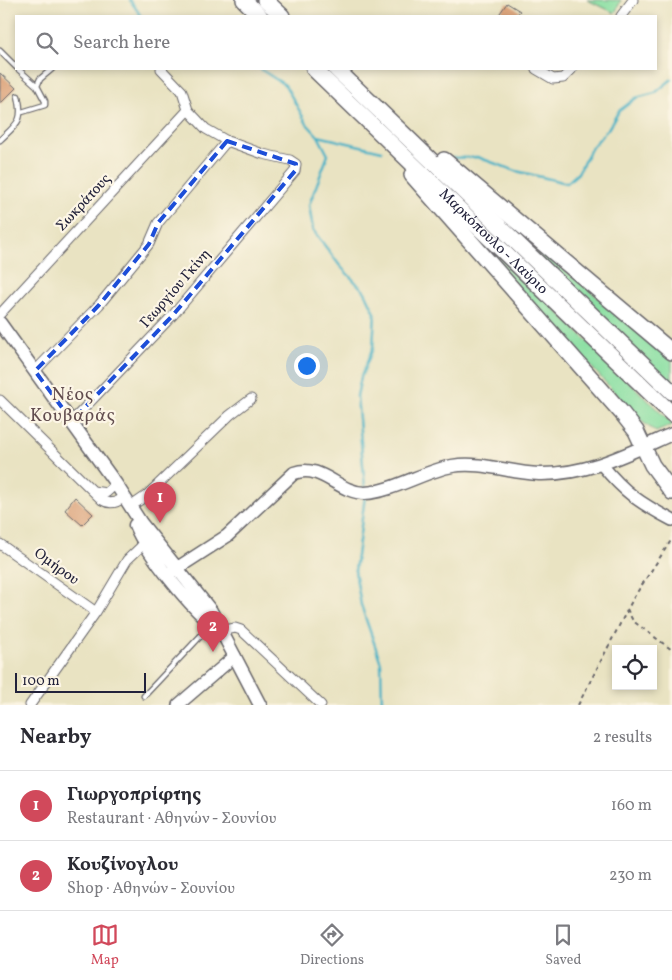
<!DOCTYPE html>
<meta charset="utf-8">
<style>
body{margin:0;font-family:Vollkorn,serif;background:#f2f2f3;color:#2b2b33}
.controls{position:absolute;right:15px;bottom:15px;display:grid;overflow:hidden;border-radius:0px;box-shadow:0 2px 8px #0003}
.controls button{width:45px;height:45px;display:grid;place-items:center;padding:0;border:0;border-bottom:1px solid #e1e1e2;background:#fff;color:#2b2b33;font:25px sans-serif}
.scale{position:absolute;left:15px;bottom:12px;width:131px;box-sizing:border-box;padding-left:5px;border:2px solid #22223b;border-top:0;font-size:14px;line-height:18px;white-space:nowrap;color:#22223b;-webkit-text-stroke:4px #fcf5e5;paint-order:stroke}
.you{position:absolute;left:306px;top:365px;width:18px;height:18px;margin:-12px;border:4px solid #fff;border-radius:50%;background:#1a73e8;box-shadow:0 0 0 8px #1a73e833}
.badge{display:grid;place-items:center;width:32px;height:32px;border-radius:50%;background:#d1495b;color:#fff;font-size:16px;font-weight:700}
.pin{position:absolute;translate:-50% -41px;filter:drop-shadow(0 1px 2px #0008)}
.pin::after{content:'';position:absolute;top:26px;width:18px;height:15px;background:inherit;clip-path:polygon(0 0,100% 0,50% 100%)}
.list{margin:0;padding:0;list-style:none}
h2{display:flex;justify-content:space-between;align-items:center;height:65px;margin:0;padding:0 20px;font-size:21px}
h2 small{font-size:16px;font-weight:400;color:#7c7c81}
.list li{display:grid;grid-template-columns:32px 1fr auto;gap:15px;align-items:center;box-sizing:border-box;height:70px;padding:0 20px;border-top:1px solid #e1e1e2}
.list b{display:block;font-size:19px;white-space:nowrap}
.list p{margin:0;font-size:16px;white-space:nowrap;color:#7c7c81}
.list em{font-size:16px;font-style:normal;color:#7c7c81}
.icon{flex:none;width:28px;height:28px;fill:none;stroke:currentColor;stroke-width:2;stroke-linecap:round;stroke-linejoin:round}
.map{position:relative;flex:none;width:672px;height:705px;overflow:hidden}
.search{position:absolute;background:#fff;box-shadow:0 2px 8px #0003;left:15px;right:15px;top:15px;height:55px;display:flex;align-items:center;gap:12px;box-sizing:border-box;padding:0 18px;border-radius:0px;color:#7c7c81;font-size:19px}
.sheet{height:205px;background:#fff}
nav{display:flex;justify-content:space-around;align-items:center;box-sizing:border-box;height:70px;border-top:1px solid #e1e1e2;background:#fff;font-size:14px;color:#7c7c81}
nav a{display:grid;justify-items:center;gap:2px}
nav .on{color:#d1495b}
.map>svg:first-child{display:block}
</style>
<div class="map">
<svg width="672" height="705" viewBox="0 0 672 705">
<rect width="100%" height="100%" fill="#fcf5e5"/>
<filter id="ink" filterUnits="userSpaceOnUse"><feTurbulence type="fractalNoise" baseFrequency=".02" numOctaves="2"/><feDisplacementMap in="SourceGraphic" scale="10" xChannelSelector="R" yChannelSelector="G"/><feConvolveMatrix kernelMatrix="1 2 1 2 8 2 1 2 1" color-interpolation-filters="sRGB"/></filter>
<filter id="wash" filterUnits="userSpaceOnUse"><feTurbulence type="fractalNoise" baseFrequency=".0096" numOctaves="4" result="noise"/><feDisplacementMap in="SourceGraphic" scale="20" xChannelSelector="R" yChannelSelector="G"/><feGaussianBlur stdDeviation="1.12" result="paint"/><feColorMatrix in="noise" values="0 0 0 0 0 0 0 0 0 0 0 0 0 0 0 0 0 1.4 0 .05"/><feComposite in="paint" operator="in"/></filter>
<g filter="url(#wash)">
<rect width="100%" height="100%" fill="#e9e3c2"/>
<!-- green -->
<path fill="#89dfa2" stroke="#56806e" d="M587 0H621L615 13Z
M458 181 672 359V387Z
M431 188 672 424V425L656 432 640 420 429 190Z"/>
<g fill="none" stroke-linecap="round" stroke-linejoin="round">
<!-- stream -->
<path stroke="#48b2c6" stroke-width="2.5" d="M130 0 141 16
M260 69 285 85 307 124 318 136 382 151
M318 136 328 155 309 205 313 230 340 266 365 292 375 313 373 348 361 377 357 396 365 488
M452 158 477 157 516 171 567 183 578 173 592 147 608 129 619 111 636 98 655 93 672 79
M365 496 355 571 361 605 381 663 382 705"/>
</g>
<g id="blocks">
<!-- building -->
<path fill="#da9e73" d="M507 3 520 11 516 16H498Z
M0 73 16 88 0 104Z
M75 497 93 514 82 525 65 510Z"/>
</g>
</g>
<g filter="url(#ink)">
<use href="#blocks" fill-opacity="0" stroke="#68666a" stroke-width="1"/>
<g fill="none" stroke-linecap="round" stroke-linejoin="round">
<defs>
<path id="service" d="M0 51 16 67
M18 69 37 86
M22 112 45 105V101L37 86 40 79 52 69
M0 140C18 123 24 121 18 96
M144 696 211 625"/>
<path id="minor" d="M621 16 633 0
M536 69 553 79 563 78 572 69
M0 314 188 110
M35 371 99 305 149 244 158 223 227 141
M0 400 102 500C110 505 117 503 124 497
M72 421 173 315 295 171 296 164 290 160 263 154 227 141 206 129 188 110 182 91 161 69
M93 491 106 493 116 484
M130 507 146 496 230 415 251 399
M0 544 96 612
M221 631 235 628 241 630 321 705
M30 705 96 612 127 560 149 539"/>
<path id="tertiary" d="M602 465C625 493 640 503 672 520
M178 705 235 656"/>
<path id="secondary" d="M0 323 116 484 141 523 211 611 260 705
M135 525C147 554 192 610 217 628
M168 574 227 536 294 473C322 463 338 493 365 493 391 492 425 471 452 466 481 461 510 473 539 474 588 475 629 453 672 434"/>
<g id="trunk">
<path d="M244 0 260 16"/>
<path d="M265 0 282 16"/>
<path id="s1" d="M314 69 672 414"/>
<path d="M336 69 672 392"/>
<path d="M444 160 672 352"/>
<path d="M412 175 621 412 636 431 652 465 672 492"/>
</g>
</defs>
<!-- service casing -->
<use href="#service" stroke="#68666a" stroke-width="7"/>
<!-- minor casing -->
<use href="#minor" stroke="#68666a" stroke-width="11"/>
<!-- tertiary casing -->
<use href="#tertiary" stroke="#68666a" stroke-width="14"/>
<!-- secondary casing -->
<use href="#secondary" stroke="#68666a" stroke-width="15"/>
<!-- trunk casing -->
<use href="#trunk" stroke="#68666a" stroke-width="18"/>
<!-- path -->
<path stroke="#68666a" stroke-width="2" stroke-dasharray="4 4" stroke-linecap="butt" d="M627 609 633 621 672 650
M578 705 634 597 672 539"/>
<!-- service -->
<use href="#service" stroke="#fff" stroke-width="4.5"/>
<!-- minor -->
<use href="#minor" stroke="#fff" stroke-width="9"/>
<!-- tertiary -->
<use href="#tertiary" stroke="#fff" stroke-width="11"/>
<!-- secondary -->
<use href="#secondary" stroke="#fff" stroke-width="12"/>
<!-- trunk -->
<use href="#trunk" stroke="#fff" stroke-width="15"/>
</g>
</g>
<!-- marked area -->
<path fill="none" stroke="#1d4ed8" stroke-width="4" stroke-dasharray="10 6" stroke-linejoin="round" d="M227 141 296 164 295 171 173 315 72 421 35 371 99 305 149 244 158 223Z"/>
<g text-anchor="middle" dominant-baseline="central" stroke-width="4.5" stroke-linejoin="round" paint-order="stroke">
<!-- street labels -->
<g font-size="15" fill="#22223b" stroke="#fcf5e5">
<text transform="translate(84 203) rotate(-47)">Σωκράτους</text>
<text stroke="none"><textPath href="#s1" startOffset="249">Μαρκόπουλο - Λαύριο</textPath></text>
<text transform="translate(176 289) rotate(-49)">Γεωργίου Γκίνη</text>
<text transform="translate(56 567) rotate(36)">Ομήρου</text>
</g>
<!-- quarter labels -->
<g font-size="18" letter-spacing="1" fill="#624d4f" stroke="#fcf5e5">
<text x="73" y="395">Νέος<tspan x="73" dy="21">Κουβαράς</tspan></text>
</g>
</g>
</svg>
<div class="controls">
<button><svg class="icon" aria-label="locate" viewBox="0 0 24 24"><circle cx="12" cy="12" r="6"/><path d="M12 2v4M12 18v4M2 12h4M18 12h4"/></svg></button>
</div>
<div class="scale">100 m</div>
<div class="you"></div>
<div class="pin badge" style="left:160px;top:523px">1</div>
<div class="pin badge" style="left:213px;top:652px">2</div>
<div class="search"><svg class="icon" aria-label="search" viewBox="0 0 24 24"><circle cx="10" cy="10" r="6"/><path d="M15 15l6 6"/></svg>Search here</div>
</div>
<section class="sheet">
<h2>Nearby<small>2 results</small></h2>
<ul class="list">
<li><span class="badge">1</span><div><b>Γιωργοπρίφτης</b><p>Restaurant · Αθηνών - Σουνίου</p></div><em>160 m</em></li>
<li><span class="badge">2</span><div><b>Κουζίνογλου</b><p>Shop · Αθηνών - Σουνίου</p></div><em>230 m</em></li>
</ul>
</section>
<nav>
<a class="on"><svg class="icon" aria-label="map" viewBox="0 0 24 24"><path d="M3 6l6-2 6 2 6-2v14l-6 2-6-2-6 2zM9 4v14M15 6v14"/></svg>Map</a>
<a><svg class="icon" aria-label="directions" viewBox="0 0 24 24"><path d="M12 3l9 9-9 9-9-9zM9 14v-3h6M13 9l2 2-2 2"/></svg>Directions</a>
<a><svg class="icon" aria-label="saved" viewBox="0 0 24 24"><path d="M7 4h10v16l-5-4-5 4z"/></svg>Saved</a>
</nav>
